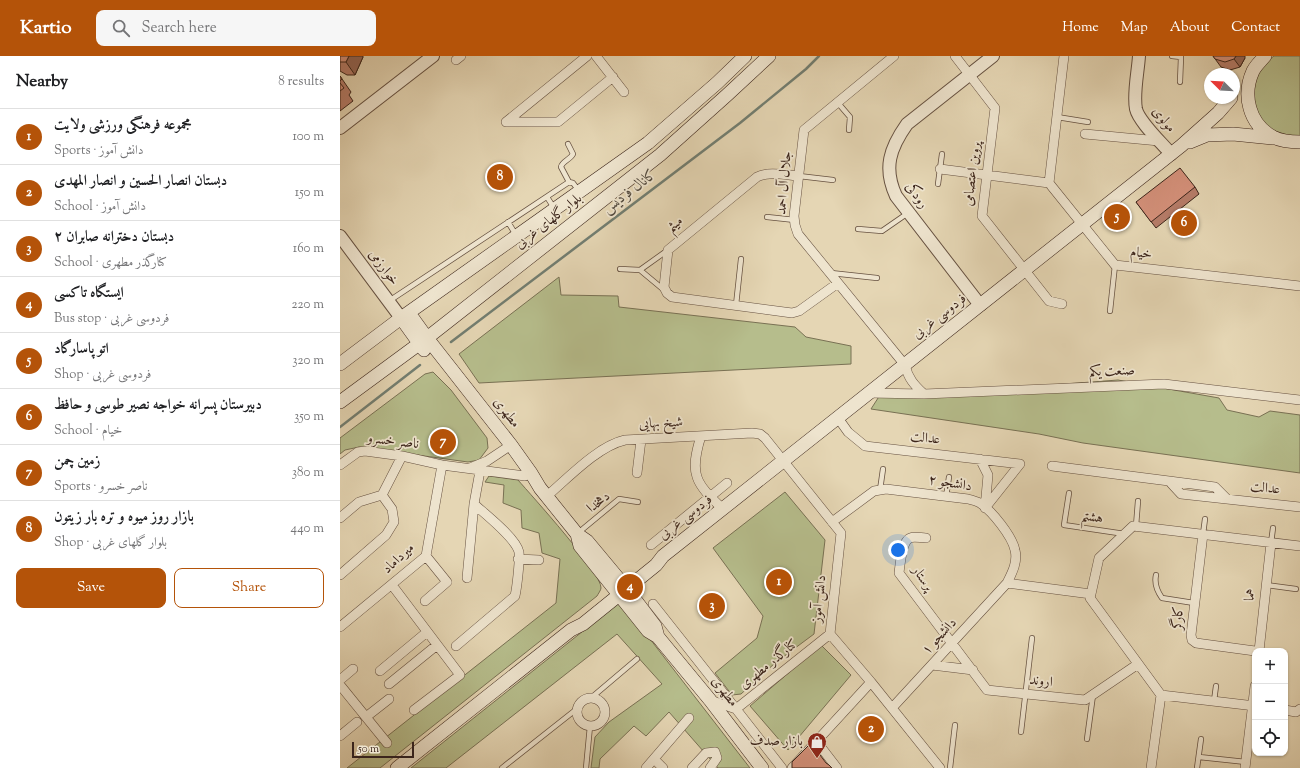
<!DOCTYPE html>
<meta charset="utf-8">
<style>
body{margin:0;font-family:"Sorts Mill Goudy",Amiri,serif;background:#f6f6f6;color:#202124}
.controls{position:absolute;right:12px;bottom:12px;display:grid;overflow:hidden;border-radius:8px;box-shadow:0 1px 3px #0004}
.controls button{width:36px;height:36px;display:grid;place-items:center;padding:0;border:0;border-bottom:1px solid #e0e0e0;background:#fff;color:#202124;font:20px sans-serif}
.compass{position:absolute;left:864px;top:12px;width:36px;height:36px;border-radius:50%;background:#fff;box-shadow:0 1px 3px #0004;rotate:294deg}
.scale{position:absolute;left:12px;bottom:10px;width:62px;box-sizing:border-box;padding-left:4px;border:2px solid #3c251b;border-top:0;font-size:11px;line-height:14px;white-space:nowrap;color:#3c251b;-webkit-text-stroke:3px #eee4ce;paint-order:stroke}
.you{position:absolute;left:558px;top:494px;width:14px;height:14px;margin:-10px;border:3px solid #fff;border-radius:50%;background:#1a73e8;box-shadow:0 0 0 6px #1a73e833}
.badge{display:grid;place-items:center;width:26px;height:26px;border-radius:50%;background:#b45309;color:#fff;font-size:13px;font-weight:700}
.pin{position:absolute;translate:-50% -50%;border:2px solid #fff;box-shadow:0 1px 4px #0006}
.list{margin:0;padding:0;list-style:none}
h2{display:flex;justify-content:space-between;align-items:center;height:52px;margin:0;padding:0 16px;font-size:17px}
h2 small{font-size:13px;font-weight:400;color:#757577}
.list li{display:grid;grid-template-columns:26px 1fr auto;gap:12px;align-items:center;box-sizing:border-box;height:56px;padding:0 16px;border-top:1px solid #e0e0e0}
.list b{display:block;font-size:15px;white-space:nowrap}
.list p{margin:0;font-size:13px;white-space:nowrap;color:#757577}
.list em{font-size:13px;font-style:normal;color:#757577}
.actions{display:flex;gap:8px;padding:12px 16px}
.actions a{flex:1;padding:9px 0;border:1px solid #b45309;border-radius:8px;text-align:center;font-size:14px;color:#b45309}
.actions .main{background:#b45309;color:#fff}
.icon{flex:none;width:22px;height:22px;fill:none;stroke:currentColor;stroke-width:2;stroke-linecap:round;stroke-linejoin:round}
.map{position:relative;flex:none;width:960px;height:712px;overflow:hidden}
header{display:flex;align-items:center;gap:24px;box-sizing:border-box;height:56px;padding:0 20px;background:#b45309;color:#fff}
header strong{font-size:19px}
nav{display:flex;gap:22px;margin-inline-start:auto;font-size:14px}
.search{width:280px;height:36px;background:#f6f6f6;display:flex;align-items:center;gap:10px;box-sizing:border-box;padding:0 14px;border-radius:8px;color:#757577;font-size:15px}
main{display:flex}
aside{flex:1;background:#fff}
.map>svg:first-child{display:block}
</style>
<header>
<strong>Kartio</strong>
<div class="search"><svg class="icon" aria-label="search" viewBox="0 0 24 24"><circle cx="10" cy="10" r="6"/><path d="M15 15l6 6"/></svg>Search here</div>
<nav><a>Home</a><a>Map</a><a>About</a><a>Contact</a></nav>
</header>
<main>
<aside>
<h2>Nearby<small>8 results</small></h2>
<ul class="list">
<li><span class="badge">1</span><div><b>مجموعه فرهنگی ورزشی ولایت</b><p>Sports · دانش آموز</p></div><em>100 m</em></li>
<li><span class="badge">2</span><div><b>دبستان انصار الحسین و انصار المهدی</b><p>School · دانش آموز</p></div><em>150 m</em></li>
<li><span class="badge">3</span><div><b>دبستان دخترانه صابران ۲</b><p>School · کنارگذر مطهری</p></div><em>160 m</em></li>
<li><span class="badge">4</span><div><b>ایستگاه تاکسی</b><p>Bus stop · فردوسی غربی</p></div><em>220 m</em></li>
<li><span class="badge">5</span><div><b>اتو پاسارگاد</b><p>Shop · فردوسی غربی</p></div><em>320 m</em></li>
<li><span class="badge">6</span><div><b>دبیرستان پسرانه خواجه نصیر طوسی و حافظ</b><p>School · خیام</p></div><em>350 m</em></li>
<li><span class="badge">7</span><div><b>زمین چمن</b><p>Sports · ناصر خسرو</p></div><em>380 m</em></li>
<li><span class="badge">8</span><div><b>بازار روز میوه و تره بار زیتون</b><p>Shop · بلوار گلهای غربی</p></div><em>440 m</em></li>
</ul>
<div class="actions"><a class="main">Save</a><a>Share</a></div>
</aside>
<div class="map">
<svg width="960" height="712" viewBox="0 0 960 712">
<rect width="100%" height="100%" fill="#e5d6b4"/>
<filter id="stains"><feTurbulence type="fractalNoise" baseFrequency=".005" numOctaves="4"/><feColorMatrix values="0 0 0 0 .2 0 0 0 0 .09 0 0 0 0 .02 0 0 0 .5 -.17"/></filter>
<radialGradient id="worn" r=".72"><stop offset=".6" stop-color="#630" stop-opacity="0"/><stop offset="1" stop-color="#630" stop-opacity=".3"/></radialGradient>
<!-- green -->
<path fill="#b6bd8c" stroke="#797154" d="M934 0H960V80C951 80 941 79 933 74 904 59 909 16 934 0Z
M219 221 221 239 278 240 279 251 455 271 466 281 511 290V308L139 327 119 298Z
M93 316 111 334 147 382 148 392 139 404 128 406 19 391 5 394 0 398V382L85 318Z
M778 324 879 342 887 354 919 361 930 355 960 359V417L743 387 699 378 531 353 540 339 684 331Z
M149 420 178 424C191 439 262 517 261 532 261 534 258 538 257 540L40 712H7L216 547 220 503 202 497 199 477 182 472 181 454 163 447 164 429 145 426Z
M445 436 485 484 474 578 435 607 401 638 392 639 375 617 417 582 423 560 373 492Z
M277 548 286 552 410 712H378L329 656 306 680 294 670 260 703 259 712H251L255 681 269 666 322 628 277 578 106 712H71Z
M481 589 511 619 448 694 410 650Z"/>
<g fill="none" stroke-linecap="round" stroke-linejoin="round">
<!-- stream -->
<path stroke="#727e71" stroke-width="2.5" d="M111 286 400 67 466 13 479 0
M0 371 80 309"/>
<defs>
<path id="service" d="M832 0 841 1 840 26
M498 47 510 61 509 74
M717 61 748 66
M228 88 233 98C230 104 222 105 221 111L229 126
M459 120 493 124
M598 128 602 98
M207 141 214 152
M427 161 455 164
M168 166 176 179
M518 173 542 175 568 157
M280 213 300 214 328 194
M300 214 324 234
M491 217 537 222
M49 245 229 126 233 127 239 135
M396 249 401 203
M770 255 775 209
M540 434 543 413
M729 437 724 469 785 478
M606 441 609 421
M796 470 798 445
M238 477 279 443 298 446
M863 478 865 463
M931 487 933 472
M816 519C814 528 817 535 822 542L854 547
M927 529 956 533
M251 642 297 603
M874 645 876 630
M681 676 692 582
M747 683 753 639
M859 701 906 706
M162 712 238 652
M246 712 250 670
M610 712 615 669
M857 712 861 683"/>
<path id="minor" d="M256 0 284 36
M554 0 464 74 454 160 455 169 458 178 565 309C568 322 574 329 584 338
M615 0 655 52 642 160 709 245 722 248
M724 0 709 127 775 209 960 230
M116 4 121 0
M166 66H218L273 21
M166 66 247 0
M745 78 819 85
M600 113 709 127
M459 120C445 119 429 115 417 121L328 194 324 231 327 237 332 241 452 257 459 255 498 227
M529 337 584 338 824 328 960 344
M498 362 508 376 525 390 680 408
M361 380C349 418 355 427 383 453
M640 403 648 419 645 452 680 408
M0 409 18 396 25 395 62 400 102 409 185 420 191 417
M712 410 829 425 841 438 960 451
M130 412 147 405 171 389
M297 417 301 384
M829 425 875 431 887 443
M207 440C228 422 258 390 285 384L412 377 420 378 425 382 501 477 490 578 531 626 600 712
M0 462 19 446 42 439 62 400
M492 466 534 435 546 433 628 443C632 444 636 445 640 447 652 455 672 480 675 494 678 506 672 517 667 527L552 652
M863 478 851 579 852 584 856 587 915 595
M586 482C581 482 574 480 570 482 562 485 560 509 559 517L647 634 745 644 798 608
M311 489 387 427
M178 503 199 504
M0 519 46 479 54 466 52 453 42 439
M127 522 134 448 140 415
M667 527 751 538 750 542 821 639 915 650
M52 529 120 619 74 654
M751 538 759 502 793 470 960 490
M85 545 107 526 86 500
M313 548 396 653 490 578
M0 571 86 500 102 409
M116 590 175 540C177 531 180 504 179 496 176 482 145 458 134 448
M919 595 931 487
M592 609 633 614
M40 615 87 576
M0 624 13 613
M49 628 97 589
M0 629 47 687
M237 656a14 14 0 1 1 28 0a14 14 0 1 1-28 0Z
M370 644 396 653 442 712
M945 654 956 656 960 653
M26 661 49 643
M0 680 17 666
M477 686 497 712
M314 703 323 712
M306 712 349 662
M352 712 366 697 375 696 377 702 370 712
M452 712 531 626
M811 712 821 639
M905 712 915 630"/>
<path id="tertiary" d="M799 0C798 16 793 38 796 53 799 66 822 87 831 98
M0 72 93 0
M0 180 61 262
M640 249 556 140C543 112 550 92 567 68L653 0"/>
<path id="secondary" d="M925 0C921 5 916 9 913 15 902 39 909 68 933 81 941 85 951 86 960 86
M850 86 867 79 893 78 933 82
M69 257 87 282 171 389 191 417 200 432 237 478 247 485 287 533 315 570 318 581
M61 262 84 294
M0 308 61 262 308 87 377 27 405 0
M0 346 87 282 320 99 387 39 429 0
M237 478 240 490 308 575 318 581 370 644 422 712
M57 712 231 574 243 568 316 509 323 500 841 90 878 57 891 42"/>
</defs>
<!-- service casing -->
<use href="#service" stroke="#665141" stroke-width="6"/>
<!-- minor casing -->
<use href="#minor" stroke="#665141" stroke-width="10"/>
<!-- tertiary casing -->
<use href="#tertiary" stroke="#665141" stroke-width="14"/>
<!-- secondary casing -->
<use href="#secondary" stroke="#3c251b" stroke-width="14"/>
<!-- service -->
<use href="#service" stroke="#eee4ce" stroke-width="4.5"/>
<!-- minor -->
<use href="#minor" stroke="#eee4ce" stroke-width="9"/>
<!-- tertiary -->
<use href="#tertiary" stroke="#eee4ce" stroke-width="12"/>
<!-- secondary -->
<use href="#secondary" stroke="#eee4ce" stroke-width="13"/>
</g>
<!-- wall -->
<path fill="#b77d6a" stroke="#3c251b" d="M0 0 23 1 15 19H7L0 15Z
M873 0 905 2 900 11 890 14 881 11Z
M0 20 11 36 9 39 13 45 0 55Z
M855 131 859 138 816 172 796 146Z"/>
<!-- shaded-wall -->
<path fill="#956656" stroke="#3c251b" d="M9 0H23V1L15 19 6 6Z
M896 0H905V2L900 11 894 3Z"/>
<!-- building -->
<path fill="#d5917b" stroke="#3c251b" d="M0 0H9L6 6H0Z
M873 0H896L894 3 885 6 875 3Z
M0 20 2 23 0 25Z
M0 27 4 32 0 35Z
M840 112 855 131 811 166 796 146Z
M471 687 486 707 489 709 492 712H452V706Z"/>
<!-- icons -->
<defs>
<symbol id="shop-pin" viewBox="-11 -11 22 30"><path d="M0 17L-7.5 6A9.5 9.5 0 1 1 7.5 6Z" fill="#8f2418" stroke="#eee4ce"/><path d="M-5-2.5h2.3a2.7 3.5 0 0 1 5.4 0H5L5.5 6h-11ZM-1.5-2.5h3a1.5 2.3 0 0 0-3 0Z" fill="#fff"/></symbol>
</defs>
<g fill-rule="evenodd">
<use href="#shop-pin" x="466" y="675" width="22" height="30"/>
</g>
<g text-anchor="middle" dominant-baseline="central" stroke-width="3.5" stroke-linejoin="round" paint-order="stroke">
<!-- street labels -->
<g font-size="14" fill="#3c251b" stroke="#eee4ce">
<text transform="translate(823 64) rotate(51)">مولوی</text>
<text transform="translate(633 118) rotate(-83)">پروین اعتصامی</text>
<text transform="translate(445 127) rotate(-85)">جلال آل احمد</text>
<text transform="translate(576 140) rotate(55)">رودکی</text>
<text transform="translate(209 166) rotate(-38)">بلوار گلهای غربی</text>
<text transform="translate(335 169) rotate(-39)">میثم</text>
<text transform="translate(801 198) rotate(7)">خیام</text>
<text transform="translate(43 212) rotate(53)">خوارزمی</text>
<text transform="translate(600 261) rotate(-38)">فردوسی غربی</text>
<text transform="translate(772 316) rotate(-2)">صنعت یکم</text>
<text transform="translate(166 357) rotate(52)">مطهری</text>
<text transform="translate(321 368) rotate(-3)">شیخ بهایی</text>
<text transform="translate(585 383) rotate(6)">عدالت</text>
<text transform="translate(53 386) rotate(7)">ناصر خسرو</text>
<text transform="translate(610 428) rotate(9)">دانشجو ۲</text>
<text transform="translate(925 433) rotate(6)">عدالت</text>
<text transform="translate(259 447) rotate(-38)">دهخدا</text>
<text transform="translate(346 462) rotate(-38)">فردوسی غربی</text>
<text transform="translate(752 462) rotate(8)">هشتم</text>
<text transform="translate(59 503) rotate(-43)">میرداماد</text>
<text transform="translate(582 523) rotate(56)">پرستار</text>
<text transform="translate(911 539) rotate(-83)">هما</text>
<text transform="translate(480 543) rotate(-84)">دانش آموز</text>
<text transform="translate(839 562) rotate(-86)">کارگر</text>
<text transform="translate(600 581) rotate(-47)">دانشجو ۱</text>
<text transform="translate(429 609) rotate(-39)">کنارگذر مطهری</text>
<text transform="translate(701 626) rotate(6)">اروند</text>
<text transform="translate(384 636) rotate(52)">مطهری</text>
</g>
<!-- poi labels -->
<g font-size="14" fill="#3c251b" stroke="#eee4ce" text-anchor="end">
<text x="463" y="686">بازار صدف</text>
</g>
<!-- water labels -->
<g font-size="15" font-style="italic" fill="#524a3f" stroke="#eee4ce">
<text transform="translate(290 136) rotate(-37)">کانال فردیس</text>
</g>
</g>
<rect width="100%" height="100%" filter="url(#stains)"/>
<rect width="100%" height="100%" fill="url(#worn)"/>
</svg>
<div class="controls">
<button>+</button>
<button>−</button>
<button><svg class="icon" aria-label="locate" viewBox="0 0 24 24"><circle cx="12" cy="12" r="6"/><path d="M12 2v4M12 18v4M2 12h4M18 12h4"/></svg></button>
</div>
<svg class="compass" viewBox="-18 -18 36 36"><path d="M0-13l5 13h-10z" fill="#e53935"/><path d="M0 13l5-13h-10z" fill="#757577"/></svg>
<div class="scale">50 m</div>
<div class="you"></div>
<div class="pin badge" style="left:439px;top:526px">1</div>
<div class="pin badge" style="left:531px;top:673px">2</div>
<div class="pin badge" style="left:372px;top:550px">3</div>
<div class="pin badge" style="left:290px;top:531px">4</div>
<div class="pin badge" style="left:777px;top:161px">5</div>
<div class="pin badge" style="left:844px;top:167px">6</div>
<div class="pin badge" style="left:103px;top:386px">7</div>
<div class="pin badge" style="left:160px;top:121px">8</div>
</div>
</main>
